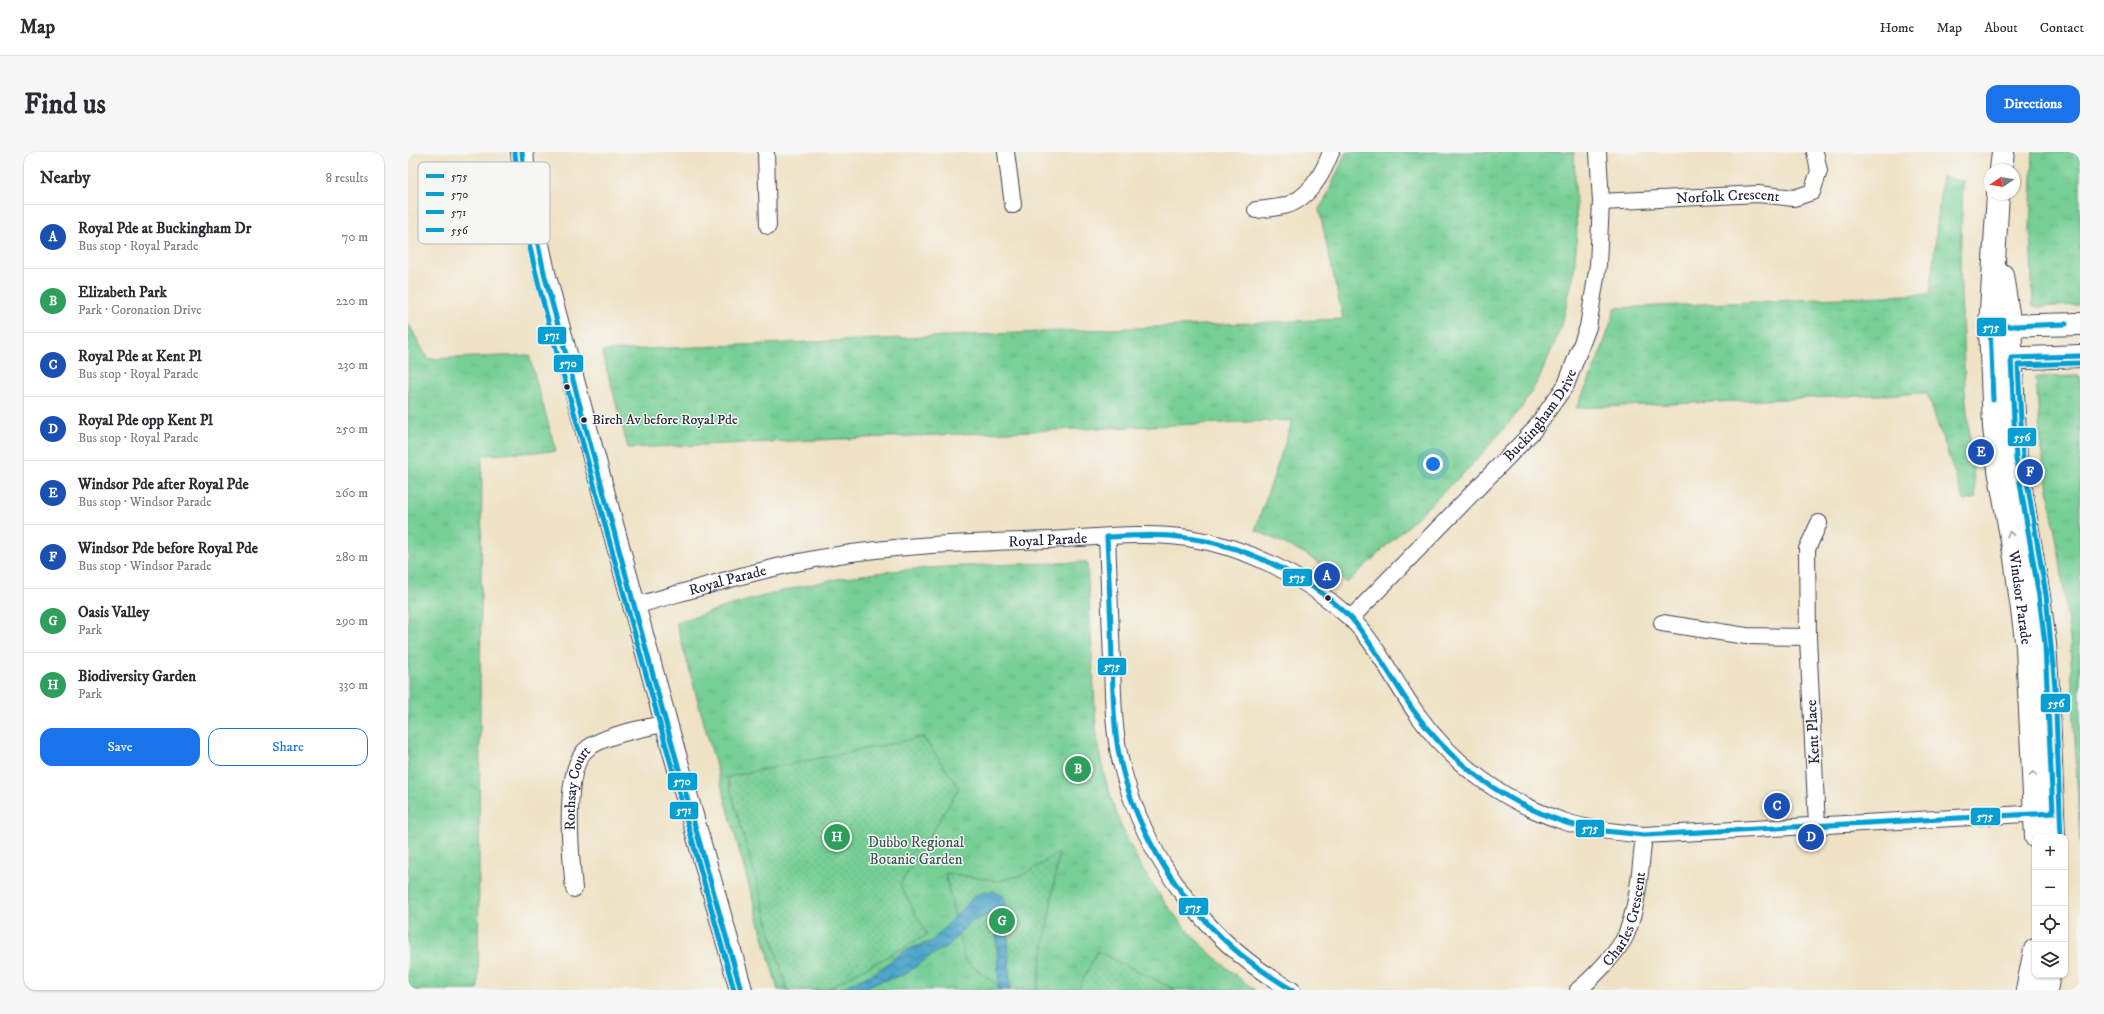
<!DOCTYPE html>
<meta charset="utf-8">
<style>
body{margin:0;font-family:"IM FELL DW Pica",serif;background:#f7f7f7;color:#2b2b33}
.controls{position:absolute;right:12px;bottom:12px;display:grid;overflow:hidden;border-radius:8px;box-shadow:0 1px 3px #0004}
.controls button{width:36px;height:36px;display:grid;place-items:center;padding:0;border:0;border-bottom:1px solid #e1e1e2;background:#fff;color:#2b2b33;font:20px sans-serif}
.compass{position:absolute;left:1576px;top:12px;width:36px;height:36px;border-radius:50%;background:#fff;box-shadow:0 1px 3px #0004;rotate:258deg}
.you{position:absolute;left:1025px;top:312px;width:14px;height:14px;margin:-10px;border:3px solid #fff;border-radius:50%;background:#1a73e8;box-shadow:0 0 0 6px #1a73e833}
.badge{display:grid;place-items:center;width:26px;height:26px;border-radius:50%;background:#1a73e8;color:#fff;font-size:13px;font-weight:700}
.pin{position:absolute;translate:-50% -50%;border:2px solid #fff;box-shadow:0 1px 4px #0006}
.list{margin:0;padding:0;list-style:none}
h2{display:flex;justify-content:space-between;align-items:center;height:52px;margin:0;padding:0 16px;font-size:17px}
h2 small{font-size:13px;font-weight:400;color:#7c7c81}
.list li{display:grid;grid-template-columns:26px 1fr auto;gap:12px;align-items:center;box-sizing:border-box;height:64px;padding:0 16px;border-top:1px solid #e1e1e2}
.list b{display:block;font-size:15px;white-space:nowrap}
.list p{margin:0;font-size:13px;white-space:nowrap;color:#7c7c81}
.list em{font-size:13px;font-style:normal;color:#7c7c81}
.actions{display:flex;gap:8px;padding:12px 16px}
.actions a{flex:1;padding:9px 0;border:1px solid #1a73e8;border-radius:12px;text-align:center;font-size:14px;color:#1a73e8}
.actions .main{background:#1a73e8;color:#fff}
.icon{flex:none;width:22px;height:22px;fill:none;stroke:currentColor;stroke-width:2;stroke-linecap:round;stroke-linejoin:round}
.map{position:relative;flex:none;width:1672px;height:838px;overflow:hidden;border-radius:12px}
header{display:flex;align-items:center;gap:24px;box-sizing:border-box;height:56px;padding:0 20px;background:#fff;border-bottom:1px solid #e1e1e2}
header strong{font-size:19px}
nav{display:flex;gap:22px;margin-inline-start:auto;font-size:14px}
.intro{display:flex;align-items:center;justify-content:space-between;box-sizing:border-box;height:96px;padding:0 24px}
h1{margin:0;font-size:28px}
.button{padding:10px 18px;border-radius:12px;background:#1a73e8;color:#fff;font-size:14px;font-weight:700}
main{display:flex;gap:24px;padding:0 24px}
aside{flex:1;background:#fff;border-radius:12px;box-shadow:0 1px 3px #0004}
.map>svg:first-child{display:block}
</style>
<header>
<strong>Map</strong>
<nav><a>Home</a><a>Map</a><a>About</a><a>Contact</a></nav>
</header>
<div class="intro"><h1>Find us</h1><a class="button">Directions</a></div>
<main>
<aside>
<h2>Nearby<small>8 results</small></h2>
<ul class="list">
<li><span class="badge" style="background:#1a4fb4">A</span><div><b>Royal Pde at Buckingham Dr</b><p>Bus stop · Royal Parade</p></div><em>70 m</em></li>
<li><span class="badge" style="background:#2e9e5b">B</span><div><b>Elizabeth Park</b><p>Park · Coronation Drive</p></div><em>220 m</em></li>
<li><span class="badge" style="background:#1a4fb4">C</span><div><b>Royal Pde at Kent Pl</b><p>Bus stop · Royal Parade</p></div><em>230 m</em></li>
<li><span class="badge" style="background:#1a4fb4">D</span><div><b>Royal Pde opp Kent Pl</b><p>Bus stop · Royal Parade</p></div><em>250 m</em></li>
<li><span class="badge" style="background:#1a4fb4">E</span><div><b>Windsor Pde after Royal Pde</b><p>Bus stop · Windsor Parade</p></div><em>260 m</em></li>
<li><span class="badge" style="background:#1a4fb4">F</span><div><b>Windsor Pde before Royal Pde</b><p>Bus stop · Windsor Parade</p></div><em>280 m</em></li>
<li><span class="badge" style="background:#2e9e5b">G</span><div><b>Oasis Valley</b><p>Park</p></div><em>290 m</em></li>
<li><span class="badge" style="background:#2e9e5b">H</span><div><b>Biodiversity Garden</b><p>Park</p></div><em>330 m</em></li>
</ul>
<div class="actions"><a class="main">Save</a><a>Share</a></div>
</aside>
<div class="map">
<svg width="1672" height="838" viewBox="0 0 1672 838">
<defs>
<pattern id="park-tufts" width="24" height="20" patternUnits="userSpaceOnUse"><rect width="24" height="20" fill="#76cf95"/><path d="M3 7l-1-3M5 7V3M7 7l1-3M15 17l-1-3M17 17v-4M19 17l1-3" fill="none" stroke="#66b181"/></pattern>
<pattern id="garden-dots" width="8" height="8" patternUnits="userSpaceOnUse"><rect width="8" height="8" fill="#76cf95"/><path d="M2 2h.1M6 6h.1" fill="none" stroke="#66b181" stroke-width="1.8" stroke-linecap="round"/></pattern>
<pattern id="water-waves" width="16" height="10" patternUnits="userSpaceOnUse"><rect width="16" height="10" fill="#4ea6cb"/><path d="M0 5q4-4 8 0t8 0" fill="none" stroke="#4087a6"/></pattern>
</defs>
<rect width="100%" height="100%" fill="#f6f6f2"/>
<filter id="ink" filterUnits="userSpaceOnUse"><feTurbulence type="fractalNoise" baseFrequency=".025" numOctaves="2"/><feDisplacementMap in="SourceGraphic" scale="8" xChannelSelector="R" yChannelSelector="G"/><feConvolveMatrix kernelMatrix="1 2 1 2 8 2 1 2 1" color-interpolation-filters="sRGB"/></filter>
<filter id="wash" filterUnits="userSpaceOnUse"><feTurbulence type="fractalNoise" baseFrequency=".012" numOctaves="4" result="noise"/><feDisplacementMap in="SourceGraphic" scale="16" xChannelSelector="R" yChannelSelector="G"/><feGaussianBlur stdDeviation="0.9" result="paint"/><feColorMatrix in="noise" values="0 0 0 0 0 0 0 0 0 0 0 0 0 0 0 0 0 1.4 0 .05"/><feComposite in="paint" operator="in"/></filter>
<g filter="url(#wash)">
<rect width="100%" height="100%" fill="#efe2c4"/>
<!-- park -->
<path fill="url(#park-tufts)" stroke="#4c7868" d="M938 0H1166L1169 83 1166 121 1154 173 1132 225 1112 258 1062 315 939 431 896 401 847 378 885 268 220 296 194 199 935 167 911 57 918 46Z
M1625 0H1672V153L1625 155 1622 78Z
M1534 25 1555 29 1552 113 1557 239 1568 346 1556 349 1519 241 1168 256C1185 223 1197 191 1207 156L1522 142Z
M0 171 20 207 121 203 148 299 74 303 70 838H0Z
M1672 224V692L1662 488 1652 409 1633 297 1628 225Z
M679 410C681 447 683 485 685 522 687 551 687 581 693 609 714 706 768 781 847 838H370L268 470C323 454 378 435 435 426 515 412 598 413 679 410Z"/>
<!-- garden -->
<path fill="url(#garden-dots)" stroke="#4c7868" d="M515 585 551 636 492 733 519 783 417 838H379L319 625Z
M651 701 629 838H596L557 809 537 721 591 729 615 723Z
M689 799 768 838H670Z"/>
<!-- water -->
<path fill="url(#water-waves)" stroke="#386483" d="M585 739 595 744 599 755 602 838H591L588 773 586 766 579 763 565 769 554 778 541 793 519 806 498 822 464 832 455 838H429L469 820 496 799 524 789 562 749 570 742Z"/>
</g>
<g filter="url(#ink)">
<g fill="none" stroke-linecap="round" stroke-linejoin="round">
<defs>
<g id="street">
<path d="M358 0 360 74"/>
<path d="M598 0 605 53"/>
<path id="s1" d="M1193 50 1350 42 1386 46 1404 40 1411 19 1407 0"/>
<path d="M848 58C857 57 867 56 876 54 900 48 915 22 923 0"/>
<path d="M699 385C701 426 702 468 704 509 705 543 705 578 713 611 736 705 799 792 884 838"/>
<path id="s2" d="M226 454C291 436 357 415 424 404 495 392 567 391 639 388 685 386 734 379 780 386 840 395 896 424 941 465 967 488 988 533 1009 562 1045 613 1098 651 1158 670 1183 678 1210 680 1236 683L1637 661"/>
<path id="s3" d="M943 466 1125 279 1158 233 1180 175 1190 113 1193 50 1190 0"/>
<path d="M1254 471 1338 484 1400 485"/>
<path d="M1409 674 1400 485 1399 397 1411 371"/>
<path id="s4" d="M166 737C163 706 153 616 180 596 199 582 235 577 258 571"/>
<path id="s5" d="M1170 838C1184 827 1211 799 1218 783 1231 751 1232 717 1236 683"/>
</g>
<g id="secondary">
<path d="M114 0 117 33 137 125 258 571 333 838"/>
<path d="M1593 18 1595 0"/>
<path id="s6" d="M1590 42 1582 175 1586 276 1591 318 1607 406 1619 495 1628 685"/>
<path d="M1594 123 1602 174 1608 307 1631 444 1637 492 1640 536 1646 685"/>
<path d="M1587 174 1672 172"/>
<path d="M1589 207 1672 204"/>
<path d="M1619 838 1627 798"/>
<path d="M1638 838 1641 823"/>
</g>
</defs>
<!-- street casing -->
<use href="#street" stroke="#413f50" stroke-width="18"/>
<!-- secondary casing -->
<use href="#secondary" stroke="#413f50" stroke-width="24"/>
<!-- street -->
<use href="#street" stroke="#fff" stroke-width="16"/>
<!-- secondary -->
<use href="#secondary" stroke="#fff" stroke-width="22"/>
<defs>
<path id="bus-1" d="M1585 248 1582 175 1658 172
M699 385C723 384 747 382 771 385 833 391 897 422 942 465 948 471 953 479 958 486 976 511 990 537 1008 562 1045 613 1099 652 1159 671 1184 679 1210 680 1236 683L1645 661 1637 492 1631 444 1608 307 1603 206 1672 204
M699 385C701 426 703 468 704 509 705 539 705 568 710 597 723 672 768 746 825 796 843 812 863 825 884 838"/>
<path id="bus-2" d="M114 0 117 33 137 125 258 571 333 838"/>
<path id="bus-3" d="M107 1C116 104 154 213 181 314 228 489 277 663 326 838"/>
<path id="bus-4" d="M1653 685 1647 535 1638 443 1615 306 1610 213 1672 211"/>
</defs>
<!-- bus-1 casing -->
<use href="#bus-1" stroke="#f6f6f2" stroke-width="8"/>
<!-- bus-2 casing -->
<use href="#bus-2" stroke="#f6f6f2" stroke-width="8"/>
<!-- bus-3 casing -->
<use href="#bus-3" stroke="#f6f6f2" stroke-width="8"/>
<!-- bus-4 casing -->
<use href="#bus-4" stroke="#f6f6f2" stroke-width="8"/>
<!-- bus-1 -->
<use href="#bus-1" stroke="#059fd4" stroke-width="5"/>
<!-- bus-2 -->
<use href="#bus-2" stroke="#059fd4" stroke-width="5"/>
<!-- bus-3 -->
<use href="#bus-3" stroke="#059fd4" stroke-width="5"/>
<!-- bus-4 -->
<use href="#bus-4" stroke="#059fd4" stroke-width="5"/>
</g>
<!-- one-way arrows -->
<defs><path id="oneway-chevron" d="M-2-3.5L2.5 0L-2 3.5" fill="none" stroke-width="1.6" stroke-linecap="round" stroke-linejoin="round"/></defs>
<g stroke="#9c9ca7">
<use href="#oneway-chevron" transform="translate(1602 382) rotate(-101)"/>
<use href="#oneway-chevron" transform="translate(1625 622) rotate(-92)"/>
</g>
</g>
<!-- markers -->
<g fill="#22223b" stroke="#f6f6f2" stroke-width="1.5">
<circle cx="159" cy="235" r="3.5"/>
<circle cx="176" cy="268" r="3.5"/>
<circle cx="920" cy="446" r="3.5"/>
</g>
<g text-anchor="middle" dominant-baseline="central" stroke-width="3" stroke-linejoin="round" paint-order="stroke">
<!-- bus labels -->
<g font-size="14" fill="#22223b" stroke="#f6f6f2" text-anchor="start">
<text x="184" y="268">Birch Av before Royal Pde</text>
</g>
<!-- street labels -->
<g font-size="15" fill="#22223b" stroke="#f6f6f2">
<text stroke="none"><textPath href="#s1" startOffset="127">Norfolk Crescent</textPath></text>
<text stroke="none"><textPath href="#s3" startOffset="278">Buckingham Drive</textPath></text>
<text stroke="none"><textPath href="#s2" startOffset="421">Royal Parade</textPath></text>
<text stroke="none"><textPath href="#s2" startOffset="97">Royal Parade</textPath></text>
<text stroke="none"><textPath href="#s6" startOffset="406">Windsor Parade</textPath></text>
<text transform="translate(1405 580) rotate(-93)">Kent Place</text>
<text stroke="none"><textPath href="#s4" startOffset="102">Rothsay Court</textPath></text>
<text stroke="none"><textPath href="#s5" startOffset="88">Charles Crescent</textPath></text>
</g>
<!-- park labels -->
<g font-size="15" fill="#3b5656" stroke="#f6f6f2">
<text x="508" y="690">Dubbo Regional<tspan x="508" dy="17">Botanic Garden</tspan></text>
</g>
</g>
<!-- legend -->
<rect x="10" y="10" width="132" height="82" rx="6" fill="#f6f6f2" stroke="#b6b6bb" stroke-width="1"/>
<rect x="18" y="22" width="18" height="4" fill="#059fd4"/>
<rect x="18" y="40" width="18" height="4" fill="#059fd4"/>
<rect x="18" y="58" width="18" height="4" fill="#059fd4"/>
<rect x="18" y="76" width="18" height="4" fill="#059fd4"/>
<g font-size="11" fill="#22223b">
<text x="43" y="28">575</text>
<text x="43" y="46">570</text>
<text x="43" y="64">571</text>
<text x="43" y="82">556</text>
</g>
<g stroke="#f6f6f2" stroke-width="1.5">
<rect x="1568" y="165" width="31" height="20" rx="4" fill="#059fd4"/>
<rect x="129" y="174" width="30" height="19" rx="4" fill="#059fd4"/>
<rect x="145" y="202" width="31" height="19" rx="4" fill="#059fd4"/>
<rect x="1599" y="275" width="30" height="20" rx="4" fill="#059fd4"/>
<rect x="874" y="416" width="31" height="19" rx="4" fill="#059fd4"/>
<rect x="689" y="505" width="30" height="19" rx="4" fill="#059fd4"/>
<rect x="1632" y="541" width="31" height="20" rx="4" fill="#059fd4"/>
<rect x="259" y="620" width="31" height="19" rx="4" fill="#059fd4"/>
<rect x="261" y="649" width="30" height="19" rx="4" fill="#059fd4"/>
<rect x="1562" y="655" width="31" height="19" rx="4" fill="#059fd4"/>
<rect x="1167" y="667" width="30" height="19" rx="4" fill="#059fd4"/>
<rect x="770" y="745" width="31" height="19" rx="4" fill="#059fd4"/>
</g>
<g font-size="11" text-anchor="middle" font-weight="bold" fill="#fff">
<text x="1583" y="179">575</text>
<text x="144" y="187">571</text>
<text x="160" y="215">570</text>
<text x="1614" y="289">556</text>
<text x="889" y="429">575</text>
<text x="704" y="518">575</text>
<text x="1648" y="555">556</text>
<text x="274" y="633">570</text>
<text x="276" y="662">571</text>
<text x="1577" y="668">575</text>
<text x="1182" y="680">575</text>
<text x="785" y="759">575</text>
</g>
</svg>
<div class="controls">
<button>+</button>
<button>−</button>
<button><svg class="icon" aria-label="locate" viewBox="0 0 24 24"><circle cx="12" cy="12" r="6"/><path d="M12 2v4M12 18v4M2 12h4M18 12h4"/></svg></button>
<button><svg class="icon" aria-label="layers" viewBox="0 0 24 24"><path d="M12 4l9 5-9 5-9-5zM3 14l9 5 9-5"/></svg></button>
</div>
<svg class="compass" viewBox="-18 -18 36 36"><path d="M0-13l5 13h-10z" fill="#e53935"/><path d="M0 13l5-13h-10z" fill="#7c7c81"/></svg>
<div class="you"></div>
<div class="pin badge" style="left:919px;top:424px;background:#1a4fb4">A</div>
<div class="pin badge" style="left:670px;top:617px;background:#2e9e5b">B</div>
<div class="pin badge" style="left:1369px;top:654px;background:#1a4fb4">C</div>
<div class="pin badge" style="left:1403px;top:685px;background:#1a4fb4">D</div>
<div class="pin badge" style="left:1573px;top:300px;background:#1a4fb4">E</div>
<div class="pin badge" style="left:1622px;top:320px;background:#1a4fb4">F</div>
<div class="pin badge" style="left:594px;top:769px;background:#2e9e5b">G</div>
<div class="pin badge" style="left:429px;top:685px;background:#2e9e5b">H</div>
</div>
</main>
